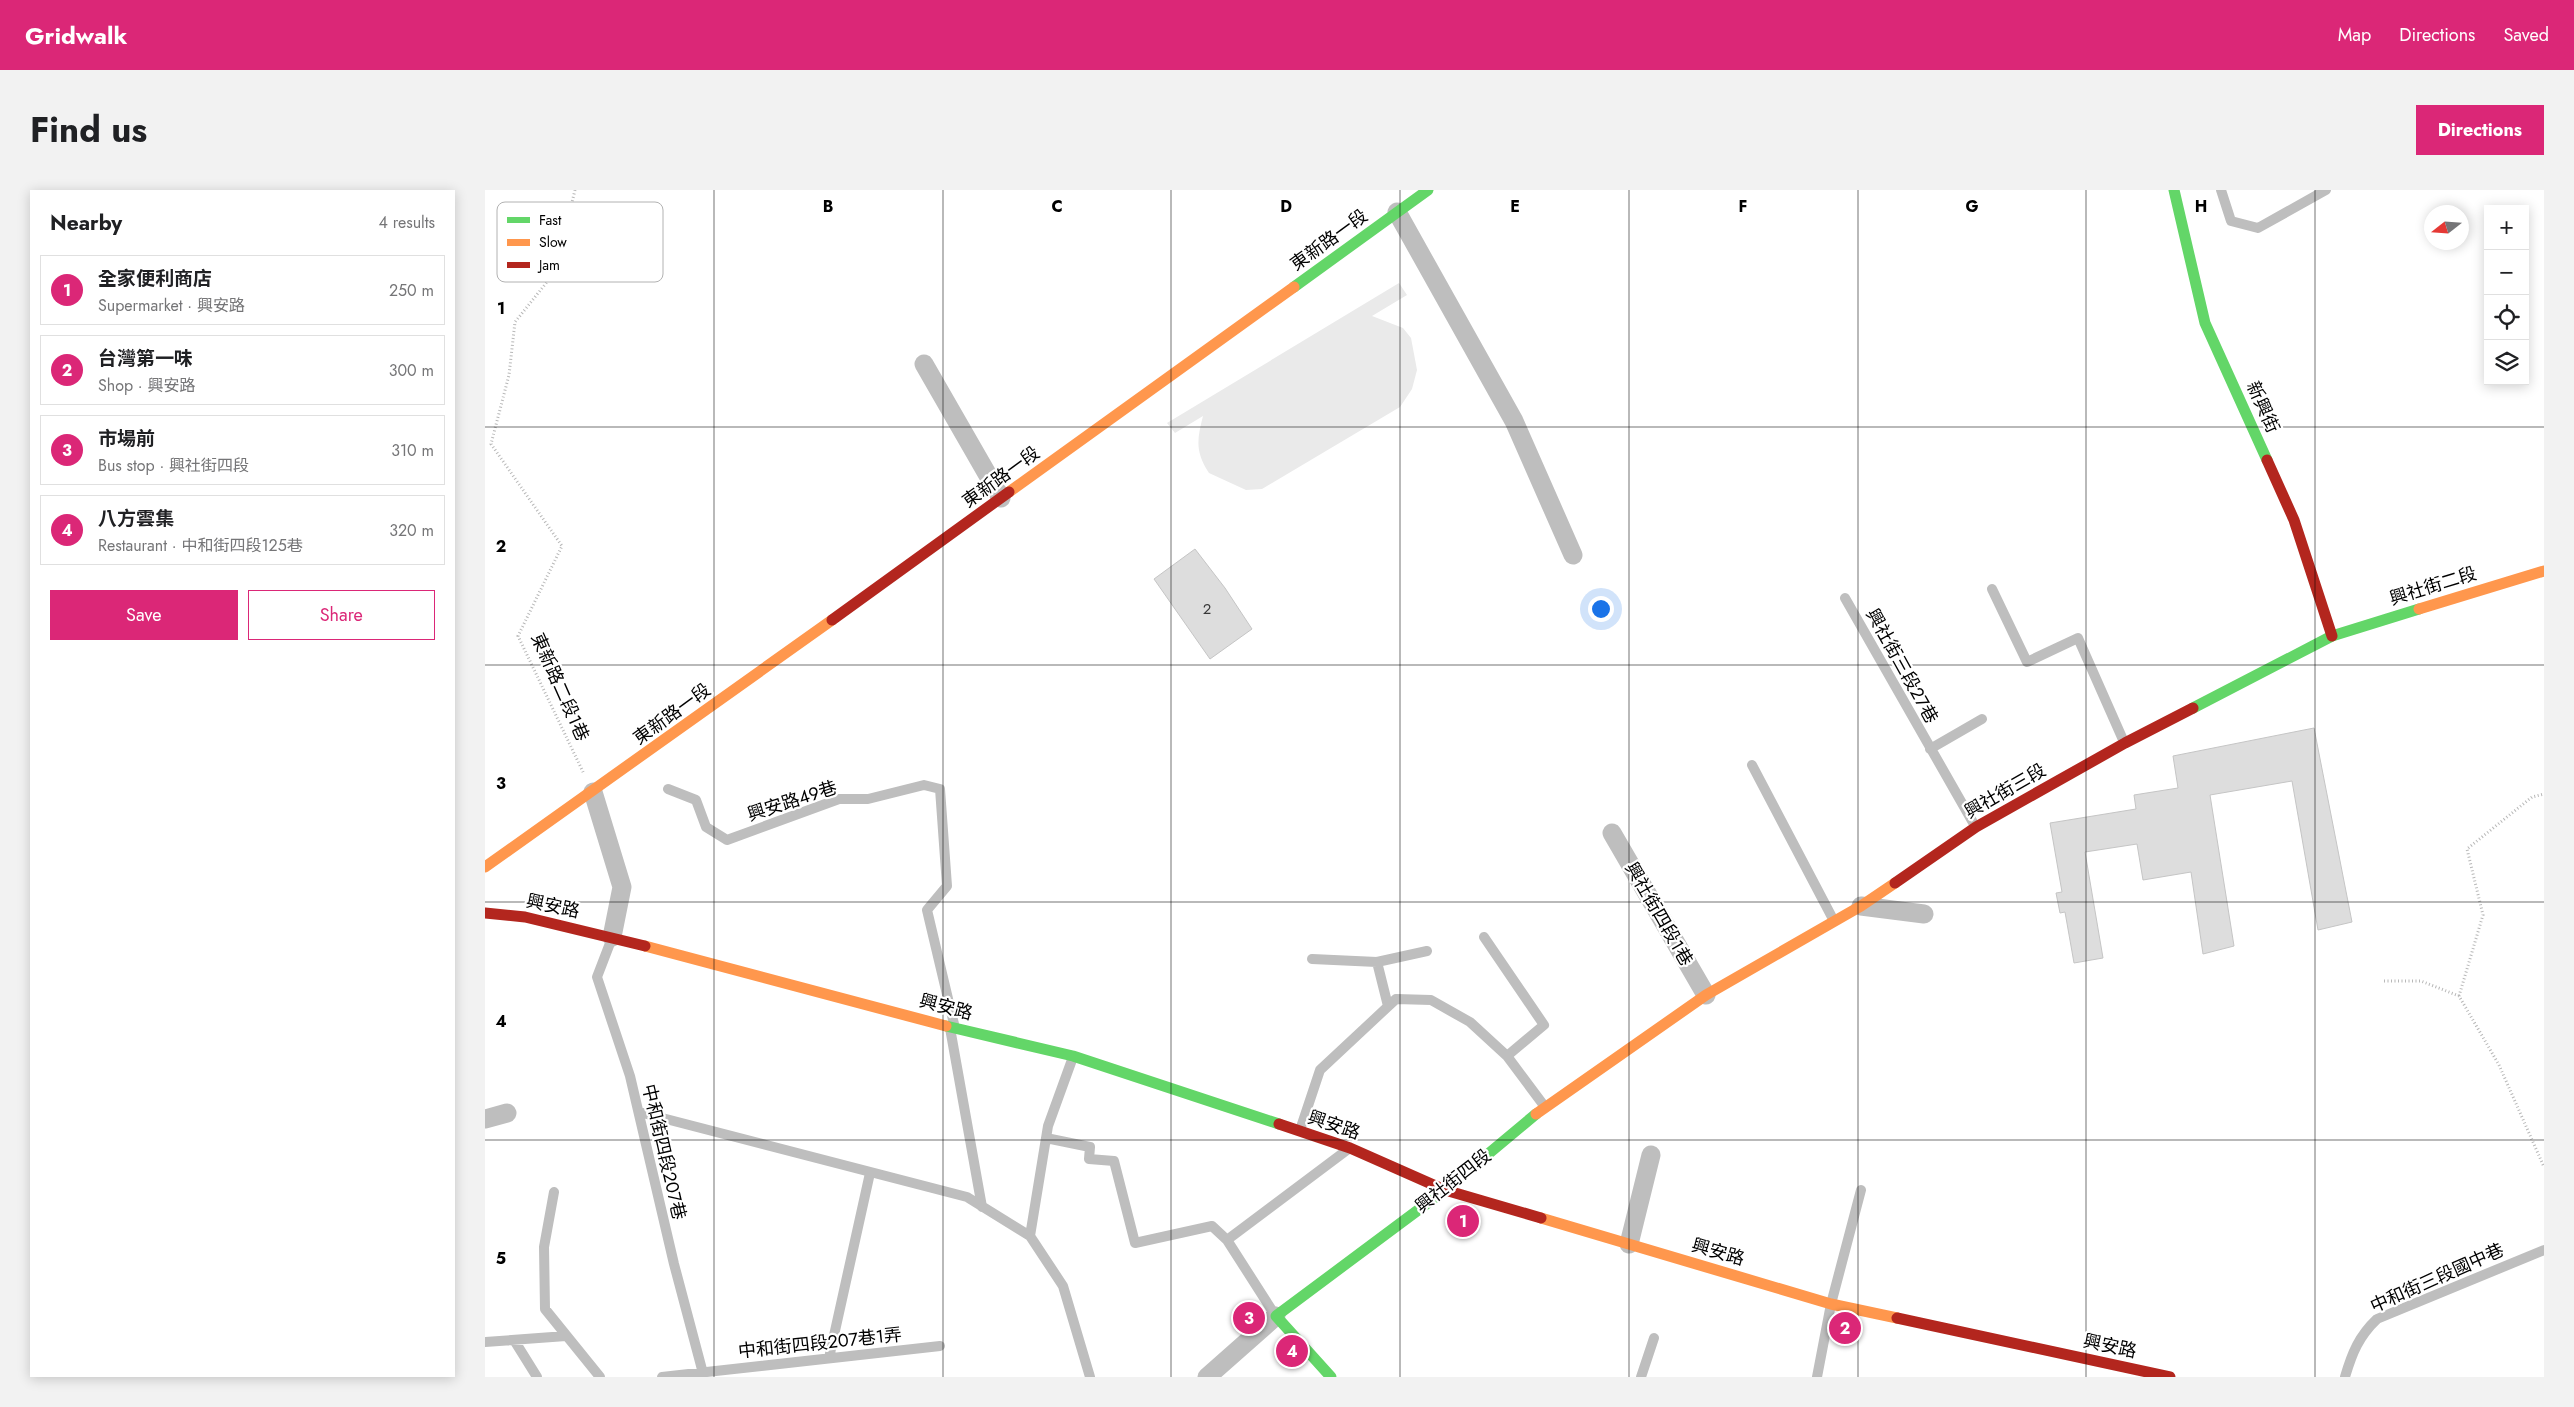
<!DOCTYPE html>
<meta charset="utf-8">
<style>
body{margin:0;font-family:Jost,"Noto Sans TC",sans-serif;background:#f2f2f2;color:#202124}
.controls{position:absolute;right:15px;top:15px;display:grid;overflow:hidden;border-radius:0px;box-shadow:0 2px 12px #0003}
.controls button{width:45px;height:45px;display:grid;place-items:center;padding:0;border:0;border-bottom:1px solid #e0e0e0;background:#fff;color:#202124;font:25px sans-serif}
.compass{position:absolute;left:1939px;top:15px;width:45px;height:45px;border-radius:50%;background:#fff;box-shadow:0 2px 12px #0003;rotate:253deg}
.you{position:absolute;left:1115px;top:418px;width:18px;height:18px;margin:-12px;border:4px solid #fff;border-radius:50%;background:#1a73e8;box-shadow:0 0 0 8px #1a73e833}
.badge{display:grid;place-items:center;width:32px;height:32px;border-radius:50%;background:#db2777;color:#fff;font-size:16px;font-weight:700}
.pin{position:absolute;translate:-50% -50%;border:2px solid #fff;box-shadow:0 1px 5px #0006}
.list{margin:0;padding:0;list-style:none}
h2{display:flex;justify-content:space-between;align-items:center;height:65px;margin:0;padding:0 20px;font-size:21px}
h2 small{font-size:16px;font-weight:400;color:#757577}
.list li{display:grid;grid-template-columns:32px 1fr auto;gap:15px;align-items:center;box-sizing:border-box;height:70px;margin:0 10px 10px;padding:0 10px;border:1px solid #e0e0e0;border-radius:0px}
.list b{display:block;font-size:19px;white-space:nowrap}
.list p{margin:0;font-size:16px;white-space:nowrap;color:#757577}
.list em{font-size:16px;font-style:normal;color:#757577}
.actions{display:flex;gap:10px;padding:15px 20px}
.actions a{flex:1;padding:11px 0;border:1px solid #db2777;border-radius:0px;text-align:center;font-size:18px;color:#db2777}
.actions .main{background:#db2777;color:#fff}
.icon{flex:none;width:28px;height:28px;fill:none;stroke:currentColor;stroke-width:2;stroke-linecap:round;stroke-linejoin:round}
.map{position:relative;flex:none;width:2059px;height:1187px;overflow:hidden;border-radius:0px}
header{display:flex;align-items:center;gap:30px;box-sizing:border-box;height:70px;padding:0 25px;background:#db2777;color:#fff}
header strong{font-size:24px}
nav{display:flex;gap:28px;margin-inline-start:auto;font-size:18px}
.intro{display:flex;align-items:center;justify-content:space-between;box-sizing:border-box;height:120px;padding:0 30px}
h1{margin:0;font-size:35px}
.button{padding:12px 22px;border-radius:0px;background:#db2777;color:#fff;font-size:18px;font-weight:700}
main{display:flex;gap:30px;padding:0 30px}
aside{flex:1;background:#fff;border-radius:0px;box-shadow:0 2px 12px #0003}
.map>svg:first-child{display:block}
</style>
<header>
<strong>Gridwalk</strong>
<nav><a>Map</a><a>Directions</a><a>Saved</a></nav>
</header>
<div class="intro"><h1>Find us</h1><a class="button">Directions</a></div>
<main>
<aside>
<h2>Nearby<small>4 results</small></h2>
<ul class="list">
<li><span class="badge">1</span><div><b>全家便利商店</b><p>Supermarket · 興安路</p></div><em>250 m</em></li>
<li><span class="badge">2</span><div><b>台灣第一味</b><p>Shop · 興安路</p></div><em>300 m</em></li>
<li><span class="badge">3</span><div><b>市場前</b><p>Bus stop · 興社街四段</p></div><em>310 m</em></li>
<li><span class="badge">4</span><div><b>八方雲集</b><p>Restaurant · 中和街四段125巷</p></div><em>320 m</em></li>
</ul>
<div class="actions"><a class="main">Save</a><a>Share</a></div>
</aside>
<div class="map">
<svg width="2059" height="1187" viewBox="0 0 2059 1187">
<rect width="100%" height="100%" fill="#fff"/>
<!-- green -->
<path fill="#eaeaea" d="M914 93 922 105 887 126 918 138 926 148 932 180 927 199 915 217 777 299 761 300 724 283C710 262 712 249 718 226L690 243 682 233Z"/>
<!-- building -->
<path fill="#ddd" stroke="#c5c5c5" d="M710 359 740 398 767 439 725 469 669 389Z
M1829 538 1867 732 1833 740 1807 591 1725 605 1749 756 1718 764 1706 682 1658 690 1652 654 1600 662 1618 768 1589 773 1580 722 1575 723 1571 703 1577 702 1565 633 1651 619 1649 605 1693 598 1688 566Z"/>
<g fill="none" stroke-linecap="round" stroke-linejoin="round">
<!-- path -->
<path stroke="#b8b8b8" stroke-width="3" stroke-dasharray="1 2.5" stroke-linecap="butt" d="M90 0 70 82 30 132 24 185 6 254 77 356 33 446 99 584
M1899 791H1936L1974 806 2014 875 2059 977
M1974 806 1998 725 1982 659 2047 607 2059 604"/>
<!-- lane -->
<path stroke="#bebebe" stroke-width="10" d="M1736 0 1746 31 1773 38 1841 0
M1507 399 1542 472 1593 448 1639 552
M1360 408 1490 636
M1445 559 1497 529
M1267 575 1349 731
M183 599 211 610 221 637 242 650 354 609H383L439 595 455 599 462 696 442 720 469 834
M999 747 1059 835 1022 866 1060 917
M127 748 112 787 145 886 189 1074 219 1187
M827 769 892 772 942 761
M892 772 903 816
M465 838 497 1017
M588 867 563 936 545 1046 578 1096 605 1187
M154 922 482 1007 545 1046
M815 940 835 880 911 809 946 810 985 832 1022 866
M561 948 605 957 604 969 629 971 650 1053 727 1036 742 1050 790 1125
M69 1002 59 1057 60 1119 115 1187
M742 1050 862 960
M29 1150 52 1187
M0 1152 81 1146
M344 1168 385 983
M177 1187 455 1156
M1156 1187 1169 1148
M1332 1187 1346 1114 1376 1000
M1860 1187C1867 1163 1874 1146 1892 1129L2059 1060"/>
<!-- street -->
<path stroke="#bebebe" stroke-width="19" d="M912 22 1029 231 1088 365
M439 174 516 308
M108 602 137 697 127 747
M1127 643 1221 805
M1376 716 1439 724
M0 929 22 923
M1144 1054 1166 965
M722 1187 791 1126"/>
<!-- fast -->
<path stroke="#63d668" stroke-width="11" d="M1689 0 1720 133 1782 270
M809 97 943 0
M1708 518 1847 446 1934 419
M461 836 588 866 794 934
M846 1187 791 1126 960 1000 1051 924"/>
<!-- slow -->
<path stroke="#ff974d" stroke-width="11" d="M524 302 809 97
M1934 419 2059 381
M0 677 347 430
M160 756 461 836
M1051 924 1221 805 1376 716 1410 693
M1056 1028 1346 1114 1412 1128"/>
<!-- jam -->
<path stroke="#b3261e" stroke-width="11" d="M1782 270 1809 330 1847 446
M347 430 524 302
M1410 693 1491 637 1640 553 1708 518
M0 723 40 727 160 756
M794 934 865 958 960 1000 1056 1028
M1412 1128 1685 1187"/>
</g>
<!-- grid -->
<path fill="none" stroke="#000" stroke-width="1" stroke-opacity="0.55" d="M229 0V1187M458 0V1187M686 0V1187M915 0V1187M1144 0V1187M1373 0V1187M1601 0V1187M1830 0V1187M0 237H2059M0 475H2059M0 712H2059M0 950H2059"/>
<g text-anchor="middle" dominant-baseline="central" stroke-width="4.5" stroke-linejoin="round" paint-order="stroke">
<!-- number labels -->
<g font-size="15" fill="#373737">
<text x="722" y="419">2</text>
</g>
<!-- street labels -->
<g font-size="18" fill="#000" stroke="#fff">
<text transform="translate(844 50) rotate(-36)">東新路一段</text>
<text transform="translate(1778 217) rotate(66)">新興街</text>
<text transform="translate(516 287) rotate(-36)">東新路一段</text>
<text transform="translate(1948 396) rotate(-17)">興社街二段</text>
<text transform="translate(1417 476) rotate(61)">興社街三段27巷</text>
<text transform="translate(75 497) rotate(66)">東新路二段1巷</text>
<text transform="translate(187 524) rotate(-36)">東新路一段</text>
<text transform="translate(1520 601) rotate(-30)">興社街三段</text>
<text transform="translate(307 611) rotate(-18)">興安路49巷</text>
<text transform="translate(68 716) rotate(12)">興安路</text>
<text transform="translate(1174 724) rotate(60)">興社街四段1巷</text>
<text transform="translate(461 817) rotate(15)">興安路</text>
<text transform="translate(849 935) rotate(19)">興安路</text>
<text transform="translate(179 962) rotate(77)">中和街四段207巷</text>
<text transform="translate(968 991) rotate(-38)">興社街四段</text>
<text transform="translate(1233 1062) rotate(16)">興安路</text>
<text transform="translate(1952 1088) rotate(-24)">中和街三段國中巷</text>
<text transform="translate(335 1153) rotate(-6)">中和街四段207巷1弄</text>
<text transform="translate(1625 1156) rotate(12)">興安路</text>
</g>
</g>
<!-- legend -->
<rect x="12" y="12" width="166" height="80" rx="8" fill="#fff" stroke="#b2b2b2" stroke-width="1"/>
<rect x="22" y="27" width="23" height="6" fill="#63d668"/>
<rect x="22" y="49" width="23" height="7" fill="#ff974d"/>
<rect x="22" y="72" width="23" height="6" fill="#b3261e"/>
<g font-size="14" fill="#000">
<text x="54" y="35">Fast</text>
<text x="54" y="57">Slow</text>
<text x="54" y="80">Jam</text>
</g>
<g font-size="16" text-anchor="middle" font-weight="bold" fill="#000" stroke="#fff" stroke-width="4.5" stroke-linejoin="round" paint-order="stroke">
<text x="343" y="22">B</text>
<text x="572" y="22">C</text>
<text x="801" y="22">D</text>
<text x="1030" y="22">E</text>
<text x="1258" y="22">F</text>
<text x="1487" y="22">G</text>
<text x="1716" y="22">H</text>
<text x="16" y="124">1</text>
<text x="16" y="362">2</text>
<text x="16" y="599">3</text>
<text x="16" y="837">4</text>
<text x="16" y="1074">5</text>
</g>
</svg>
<div class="controls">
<button>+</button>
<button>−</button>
<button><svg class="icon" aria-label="locate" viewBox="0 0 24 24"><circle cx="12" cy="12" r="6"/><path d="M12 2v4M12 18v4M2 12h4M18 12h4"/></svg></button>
<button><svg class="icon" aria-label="layers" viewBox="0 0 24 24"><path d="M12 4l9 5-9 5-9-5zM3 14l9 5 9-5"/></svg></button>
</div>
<svg class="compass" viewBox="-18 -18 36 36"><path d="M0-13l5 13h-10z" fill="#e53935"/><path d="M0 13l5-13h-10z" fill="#757577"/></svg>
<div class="you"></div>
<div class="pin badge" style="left:978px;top:1031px">1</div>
<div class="pin badge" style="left:1360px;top:1138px">2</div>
<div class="pin badge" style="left:764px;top:1128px">3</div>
<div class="pin badge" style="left:807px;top:1161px">4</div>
</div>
</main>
